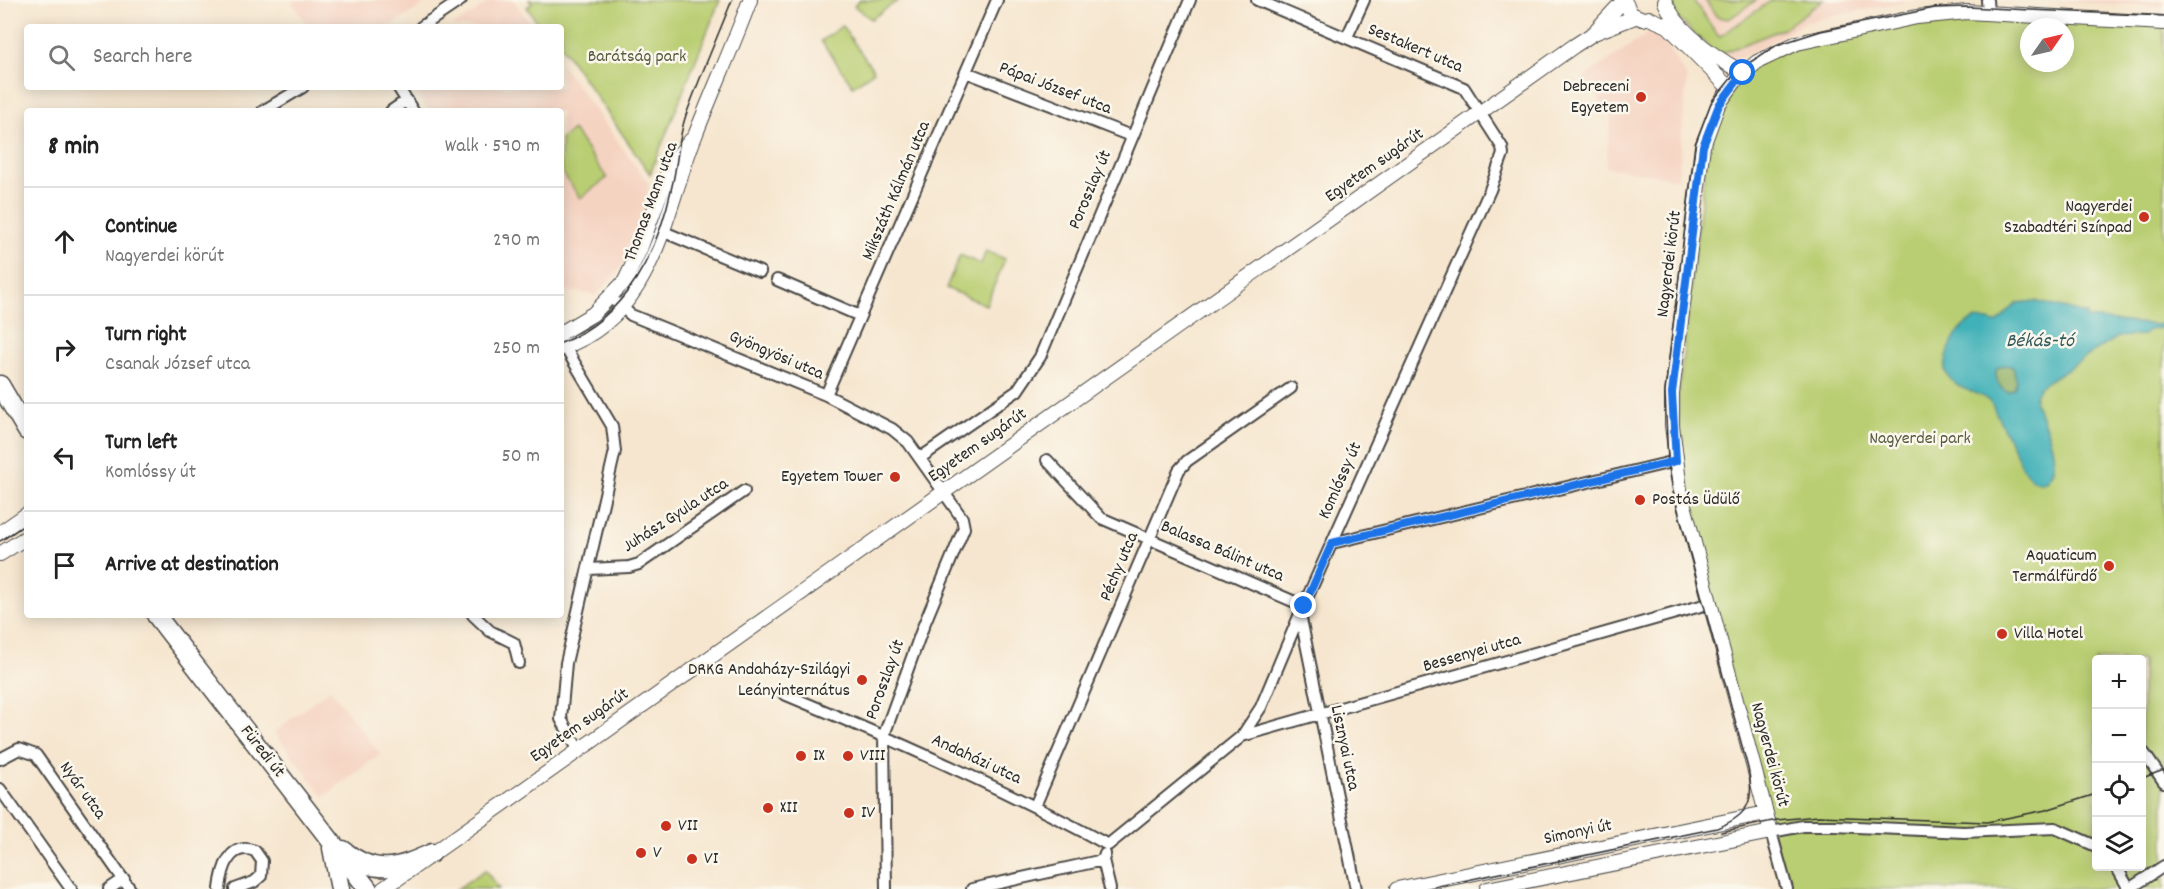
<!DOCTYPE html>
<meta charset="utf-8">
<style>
body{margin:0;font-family:Dekko,sans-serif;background:#f6f6f6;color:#222}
.controls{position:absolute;right:18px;bottom:18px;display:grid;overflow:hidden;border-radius:6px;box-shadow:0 3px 15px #0003}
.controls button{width:54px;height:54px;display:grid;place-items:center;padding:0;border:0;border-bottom:2px solid #e0e0e0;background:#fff;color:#222;font:30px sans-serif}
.compass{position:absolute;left:2020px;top:18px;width:54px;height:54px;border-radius:50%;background:#fff;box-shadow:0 3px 15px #0003;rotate:56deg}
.stop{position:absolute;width:18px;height:18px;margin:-14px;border:4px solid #1a73e8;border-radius:50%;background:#fff}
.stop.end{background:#1a73e8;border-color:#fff;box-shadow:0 2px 6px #0008}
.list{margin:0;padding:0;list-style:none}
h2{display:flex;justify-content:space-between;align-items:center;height:78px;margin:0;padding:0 24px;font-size:26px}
h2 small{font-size:20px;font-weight:400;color:#767676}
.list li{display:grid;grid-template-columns:39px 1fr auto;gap:18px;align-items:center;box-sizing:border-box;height:108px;padding:0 24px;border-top:2px solid #e0e0e0}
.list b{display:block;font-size:22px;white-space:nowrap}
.list p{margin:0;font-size:20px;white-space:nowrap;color:#767676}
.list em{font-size:20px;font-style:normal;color:#767676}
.icon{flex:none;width:33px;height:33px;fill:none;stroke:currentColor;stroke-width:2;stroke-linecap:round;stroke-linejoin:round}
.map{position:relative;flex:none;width:2164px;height:889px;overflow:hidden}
.search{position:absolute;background:#fff;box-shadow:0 3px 15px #0003;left:24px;top:24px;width:540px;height:66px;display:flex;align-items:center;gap:15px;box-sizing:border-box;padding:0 21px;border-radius:6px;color:#767676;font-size:22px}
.panel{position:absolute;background:#fff;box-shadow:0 3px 15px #0003;left:24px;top:108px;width:540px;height:510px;border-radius:6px}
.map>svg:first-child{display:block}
</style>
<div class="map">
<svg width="2164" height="889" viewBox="0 0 2164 889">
<rect width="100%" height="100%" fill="#fbf7ec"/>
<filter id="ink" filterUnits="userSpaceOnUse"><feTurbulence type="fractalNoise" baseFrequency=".0167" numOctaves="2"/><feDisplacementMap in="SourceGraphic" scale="12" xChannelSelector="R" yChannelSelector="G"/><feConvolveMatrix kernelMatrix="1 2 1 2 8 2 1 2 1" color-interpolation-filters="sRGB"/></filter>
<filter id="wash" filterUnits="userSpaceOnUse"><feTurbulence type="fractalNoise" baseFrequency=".008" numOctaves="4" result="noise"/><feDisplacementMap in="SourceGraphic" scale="24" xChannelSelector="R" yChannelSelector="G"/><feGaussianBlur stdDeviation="1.35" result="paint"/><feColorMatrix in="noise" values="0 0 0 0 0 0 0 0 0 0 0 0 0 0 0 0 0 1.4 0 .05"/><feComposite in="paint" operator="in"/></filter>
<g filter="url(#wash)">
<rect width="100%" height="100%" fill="#f6e6cf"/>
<!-- built -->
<path fill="#f5d3c1" d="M291 0H430L390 27H309Z
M493 0H513L533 27H452Z
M1670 0H1909L1806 22 1741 58H1727Z
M2049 0H2164V6L2062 1Z
M1647 34 1661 38 1687 77 1678 179 1606 167 1611 117 1584 77Z
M561 64 649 184 643 219 626 261 597 295 561 290V111H428L413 87H561Z
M330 689 380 754 324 797 274 732Z"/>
<!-- green -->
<path fill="#b9ce72" stroke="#727c4e" stroke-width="1.5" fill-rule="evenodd" d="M529 0H720L650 174 561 46V27H540L527 7 532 4Z
M860 0H899L871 19 854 6Z
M1670 0H1693L1719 37 1772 0H1823L1783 29 1717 55 1678 18Z
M1705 0H1756L1729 19 1717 17Z
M1917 17 2164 23V889H1787L1680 490 1678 397 1707 151 1729 88 1766 56ZM2029 27H2065V63H2029ZM2096 660H2142V866H2096Z
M842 26 874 71 853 86 821 41Z
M573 130 607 178 580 198 561 171V139Z
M986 251 1005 259 986 305 946 288 960 255 981 264Z
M485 870 499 889H457Z"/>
<!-- forest -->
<path fill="#92b164" stroke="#5e6e48" stroke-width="1.5" d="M2005 365 2013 367 2017 382 2014 389 2008 392C1998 389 1994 377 1997 368Z"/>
<!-- water -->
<path fill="#41b1b8" stroke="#366e72" stroke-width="1.5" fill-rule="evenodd" d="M2035 301 2087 314 2086 318 2158 325 2164 321V330L2161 328 2149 330 2144 335 2118 337 2040 386C2037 391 2033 397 2035 404 2036 408 2040 413 2042 417 2049 435 2065 472 2042 483L2031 479 2024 470 1991 403C1975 387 1958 395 1945 371 1945 355 1956 326 1973 320 1981 317 1989 323 1997 323L2017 303ZM2004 365 2013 367 2017 382 2014 389 2008 392C1998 389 1994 377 1997 368Z"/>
</g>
<g filter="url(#ink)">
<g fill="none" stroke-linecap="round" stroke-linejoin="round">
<defs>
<path id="minor" d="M1987 0 1988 13
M421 27 461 0
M1347 37 1364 0
M966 72 1131 136
M398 87 413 111
M263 111 303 87
M391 111 407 100
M664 232 760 272
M777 280 860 316
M611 298 631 315 826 395 892 429 908 442 962 518 964 528 923 627 884 735 886 889
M562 342 612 426 615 451 566 663 561 719 578 749
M826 395 997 0
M920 458 1017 391 1040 357 1190 0
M1047 460 1101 518 1304 606
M1332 543 1676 461
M589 569 629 567 639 564 744 491
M1300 614 1356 889
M473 615 490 631 514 643 519 663
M784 694C895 740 1003 788 1108 845
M1242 736 1711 603
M2144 753 2164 782
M0 759 19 749 36 755 130 889
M0 789 71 889
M1035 806 1179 470 1187 461 1291 388
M1108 845 1242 736 1261 707 1300 614 1490 190 1503 154 1502 147 1464 88 1257 0
M1105 854 1103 860 1110 889
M2116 866 2129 889
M109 889 124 879
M220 889C222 870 229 841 255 851L262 861 261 876 254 882 235 889
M972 889 1103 860
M1787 889 1771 832 1803 826H1835L1964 832 2055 828 2096 846
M2129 889 2164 866"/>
<path id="tertiary" d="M1624 0 1631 14 1643 19
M1665 2C1678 33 1715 57 1743 73
M1649 18 1668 26 1729 88
M1597 29 1624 0
M561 333 593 314 625 281 640 249 671 164 691 140
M561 348C655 316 663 215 695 136 713 90 733 46 750 0
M0 533 27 514
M0 554 27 537
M383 889 1574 46 1594 33 1635 17
M1397 889 1766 813
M1487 889 1771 832 1680 490 1672 425V393L1703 146 1718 105 1736 80 1757 62 1797 43 1917 17 1967 12 2164 23"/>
<path id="primary" d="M0 385 27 431
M156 615 368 889
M332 848 340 889
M343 850C376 877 398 868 432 853"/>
</defs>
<!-- minor casing -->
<use href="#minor" stroke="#494744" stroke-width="14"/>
<!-- tertiary casing -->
<use href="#tertiary" stroke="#494744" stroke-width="16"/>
<!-- primary casing -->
<use href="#primary" stroke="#494744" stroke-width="21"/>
<!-- minor -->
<use href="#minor" stroke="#fff" stroke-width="10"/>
<!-- tertiary -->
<use href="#tertiary" stroke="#fff" stroke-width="14"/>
<!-- primary -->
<use href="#primary" stroke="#fff" stroke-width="18"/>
<!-- tram -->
<path stroke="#2b2b2b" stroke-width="1.5" d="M561 343C626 317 658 252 672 186 678 162 678 138 686 115 700 76 717 38 732 0
M0 541 27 523
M2142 778 2164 770
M1721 832 1777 820 1818 816 1987 822 2046 810 2096 794
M1424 889 1717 828C1749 815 1755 801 1748 768L1673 491 1668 463 1665 392 1695 144 1711 103 1738 70 1777 45 1821 31 1935 8 1967 7 2164 16"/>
</g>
</g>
<g fill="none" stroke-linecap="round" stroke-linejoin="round" filter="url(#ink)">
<!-- route -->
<path stroke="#1a73e8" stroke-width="8" d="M1304 606 1332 543 1676 461 1672 393 1703 146 1719 105 1743 73"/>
</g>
<!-- markers -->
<g fill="#c8321e" stroke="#fbf7ec" stroke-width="2">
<circle cx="1641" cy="97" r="6"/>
<circle cx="2144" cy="217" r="6"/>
<circle cx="895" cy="477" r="6"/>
<circle cx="1640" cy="500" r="6"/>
<circle cx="2109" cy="566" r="6"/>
<circle cx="2002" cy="634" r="6"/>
<circle cx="862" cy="680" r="6"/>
<circle cx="801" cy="756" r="6"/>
<circle cx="848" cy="756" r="6"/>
<circle cx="768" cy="808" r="6"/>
<circle cx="849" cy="813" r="6"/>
<circle cx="666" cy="826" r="6"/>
<circle cx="641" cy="853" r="6"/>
<circle cx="692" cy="859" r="6"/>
</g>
<g text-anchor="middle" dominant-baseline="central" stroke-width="5" stroke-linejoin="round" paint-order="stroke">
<!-- street labels -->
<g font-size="18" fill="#2b2b2b" stroke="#fbf7ec">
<text transform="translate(1415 49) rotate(23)">Sestakert utca</text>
<text transform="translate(1055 89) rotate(21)">Pápai József utca</text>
<text transform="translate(1375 166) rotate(-35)">Egyetem sugárút</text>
<text transform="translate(1091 190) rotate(-67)">Poroszlay út</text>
<text transform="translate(897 191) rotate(-67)">Mikszáth Kálmán utca</text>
<text transform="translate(652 202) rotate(-70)">Thomas Mann utca</text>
<text transform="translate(1670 264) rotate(-83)">Nagyerdei körút</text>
<text transform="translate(776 356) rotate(23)">Gyöngyösi utca</text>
<text transform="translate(978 446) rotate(-35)">Egyetem sugárút</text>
<text transform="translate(1341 481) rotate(-66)">Komlóssy út</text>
<text transform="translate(676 516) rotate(-33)">Juhász Gyula utca</text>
<text transform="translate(1222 552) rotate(23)">Balassa Bálint utca</text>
<text transform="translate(1120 567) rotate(-67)">Péchy utca</text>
<text transform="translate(1472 654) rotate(-16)">Bessenyei utca</text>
<text transform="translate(886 680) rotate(-70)">Poroszlay út</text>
<text transform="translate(580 726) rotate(-35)">Egyetem sugárút</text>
<text transform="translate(1344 748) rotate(78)">Lisznyai utca</text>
<text transform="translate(262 752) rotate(52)">Füredi út</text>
<text transform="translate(1769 755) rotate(75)">Nagyerdei körút</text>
<text transform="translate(976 760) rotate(25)">Andaházi utca</text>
<text transform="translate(82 791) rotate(54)">Nyár utca</text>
<text transform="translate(1578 833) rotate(-12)">Simonyi út</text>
</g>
<!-- park labels -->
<g font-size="18" fill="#565c40" stroke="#fbf7ec">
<text x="637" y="57">Barátság park</text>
<text x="1920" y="439">Nagyerdei park</text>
</g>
<!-- poi labels -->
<g font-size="18" fill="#2b2b2b" stroke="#fbf7ec" text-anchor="start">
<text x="1629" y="87" text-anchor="end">Debreceni<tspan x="1629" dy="21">Egyetem</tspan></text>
<text x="2132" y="207" text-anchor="end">Nagyerdei<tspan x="2132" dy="21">Szabadtéri Színpad</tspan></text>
<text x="883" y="477" text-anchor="end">Egyetem Tower</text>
<text x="1652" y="500">Postás Üdülő</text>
<text x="2097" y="556" text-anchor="end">Aquaticum<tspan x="2097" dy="21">Termálfürdő</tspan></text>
<text x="2014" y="634">Villa Hotel</text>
<text x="850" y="670" text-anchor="end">DRKG Andaházy-Szilágyi<tspan x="850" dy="21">Leányinternátus</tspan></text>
<text x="813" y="756">IX</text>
<text x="860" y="756">VIII</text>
<text x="780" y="808">XII</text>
<text x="861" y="813">IV</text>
<text x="678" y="826">VII</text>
<text x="653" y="853">V</text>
<text x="704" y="859">VI</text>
</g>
<!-- water labels -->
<g font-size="20" font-style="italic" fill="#335a5c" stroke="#fbf7ec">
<text x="2040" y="342">Békás-tó</text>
</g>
</g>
</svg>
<div class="controls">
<button>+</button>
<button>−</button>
<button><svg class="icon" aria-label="locate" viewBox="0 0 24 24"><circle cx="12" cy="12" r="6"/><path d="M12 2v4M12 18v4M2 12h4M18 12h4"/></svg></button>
<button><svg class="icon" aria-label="layers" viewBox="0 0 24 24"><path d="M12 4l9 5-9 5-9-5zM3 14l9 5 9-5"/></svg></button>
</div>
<svg class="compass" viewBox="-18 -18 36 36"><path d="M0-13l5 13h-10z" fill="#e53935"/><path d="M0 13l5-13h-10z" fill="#767676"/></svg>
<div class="stop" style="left:1743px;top:73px"></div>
<div class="stop end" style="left:1304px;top:606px"></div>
<div class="search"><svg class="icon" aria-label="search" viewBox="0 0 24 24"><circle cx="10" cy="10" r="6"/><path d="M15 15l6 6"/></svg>Search here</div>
<section class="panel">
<h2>8 min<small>Walk · 590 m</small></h2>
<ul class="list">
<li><svg class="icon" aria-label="ahead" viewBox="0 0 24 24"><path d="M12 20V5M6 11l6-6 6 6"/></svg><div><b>Continue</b><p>Nagyerdei körút</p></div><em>290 m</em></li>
<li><svg class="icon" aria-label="right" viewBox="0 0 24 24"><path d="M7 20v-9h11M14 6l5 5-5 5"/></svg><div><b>Turn right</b><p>Csanak József utca</p></div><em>250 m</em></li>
<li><svg class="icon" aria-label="left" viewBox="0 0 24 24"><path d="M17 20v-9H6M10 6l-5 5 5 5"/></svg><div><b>Turn left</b><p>Komlóssy út</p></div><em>50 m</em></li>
<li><svg class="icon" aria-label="arrive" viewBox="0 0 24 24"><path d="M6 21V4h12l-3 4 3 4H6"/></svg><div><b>Arrive at destination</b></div></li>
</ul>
</section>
</div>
